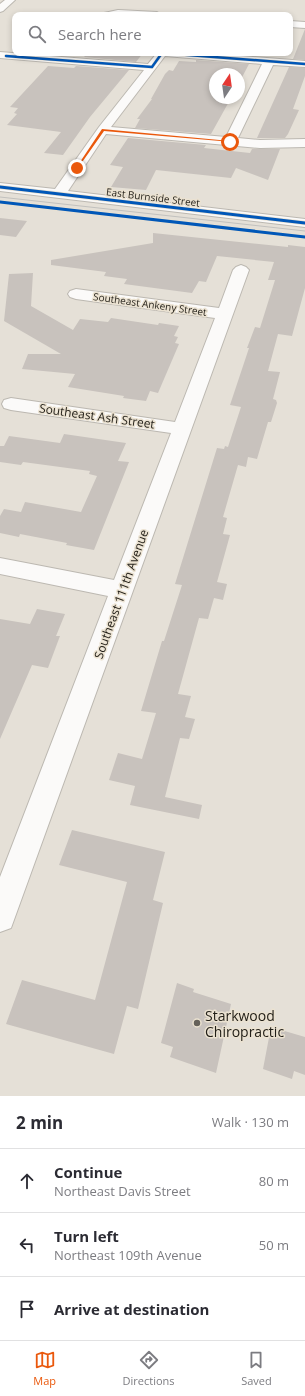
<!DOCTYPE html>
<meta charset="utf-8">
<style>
body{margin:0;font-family:"Open Sans",sans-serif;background:#f7f7f7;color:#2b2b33}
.compass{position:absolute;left:209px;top:68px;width:36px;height:36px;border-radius:50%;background:#fff;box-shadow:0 2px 6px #0003;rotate:13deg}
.stop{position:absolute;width:12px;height:12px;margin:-9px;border:3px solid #ea580c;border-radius:50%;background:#fff}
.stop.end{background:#ea580c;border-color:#fff;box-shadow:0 1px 4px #0008}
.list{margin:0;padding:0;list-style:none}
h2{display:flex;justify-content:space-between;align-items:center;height:52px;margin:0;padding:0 16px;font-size:17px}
h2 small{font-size:13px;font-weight:400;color:#7c7c81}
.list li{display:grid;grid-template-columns:26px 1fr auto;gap:12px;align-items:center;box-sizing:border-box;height:64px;padding:0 16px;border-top:1px solid #e1e1e2}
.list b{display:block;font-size:15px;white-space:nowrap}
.list p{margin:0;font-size:13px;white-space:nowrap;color:#7c7c81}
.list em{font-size:13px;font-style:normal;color:#7c7c81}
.icon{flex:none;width:22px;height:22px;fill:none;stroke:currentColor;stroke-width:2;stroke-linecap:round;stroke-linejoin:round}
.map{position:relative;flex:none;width:305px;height:1096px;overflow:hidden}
.search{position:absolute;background:#fff;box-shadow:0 2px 6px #0003;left:12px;right:12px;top:12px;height:44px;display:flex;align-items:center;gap:10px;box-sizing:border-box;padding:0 14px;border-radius:8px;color:#7c7c81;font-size:15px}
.sheet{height:244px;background:#fff}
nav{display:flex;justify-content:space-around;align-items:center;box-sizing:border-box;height:56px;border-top:1px solid #e1e1e2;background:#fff;font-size:11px;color:#7c7c81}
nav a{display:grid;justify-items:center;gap:2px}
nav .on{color:#ea580c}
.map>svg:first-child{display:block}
</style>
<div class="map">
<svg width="305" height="1096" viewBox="0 0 305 1096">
<rect width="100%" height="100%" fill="#e5e0d7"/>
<!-- building -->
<path fill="#c8c2bd" d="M305 29V60L293 59Z
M88 53H143L136 62 84 57Z
M196 60 249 64 239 83V74H215V98H231L211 134 135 128 140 119H137L152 99H151L165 74 169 70 173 71 179 61 196 62Z
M48 66 74 68 76 66 129 70 90 117 63 155 44 153 61 132 7 125 17 114 14 113 18 108 10 107Z
M289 67 305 68V76L293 109 299 110 288 134 285 138H257Z
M128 138 206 145 204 148 250 153 252 149H280L268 180 236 168 231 178 156 170 146 190 111 187 123 167 110 165Z
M0 218 27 221 16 237 0 235Z
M153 233 288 247V245L305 247V288L292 336 278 334 268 371 280 372 273 399 276 400 277 403 271 422H268L257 459 248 457 246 467 238 465 223 517 227 518 223 534 230 535 217 582 227 584 223 600 214 598 208 619 199 618 178 694 191 696 185 717 195 719 189 739 180 738 165 797 202 805 199 819 130 805 135 786 109 780 118 753 142 759 156 713 141 711 162 641H164L182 585 175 584 217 448 224 449 225 446 228 447 241 407 230 405 249 348H247L255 327 260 328 275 280H268L274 262 217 256 206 282 199 281 192 293 124 284 127 279 104 276 106 272 51 265V260L153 243Z
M33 273 31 306 73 330 80 319 108 322 111 318 158 325 159 323 179 326 174 336 178 337 175 343 179 344 158 393 150 391 146 401 123 398 124 396 68 387 75 374 22 369 28 354H61L4 321 9 274Z
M64 434 126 443 118 461 129 462 94 550 66 545 67 543 20 534 19 537 0 533V516L4 509 21 512 25 502 81 512 97 476 89 474 90 471 23 462 21 465 0 462V446H4L9 436 60 443Z
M37 609 65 614 56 636H60L48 668 32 665 0 739V619L30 624Z
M72 830 165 852 153 900 163 903 138 1009 127 1006 114 1054 6 1024 22 980 95 1000 127 882 59 865Z
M177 983 194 989 193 992 231 1004 216 1073 170 1057 173 1047 161 1043Z
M271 1027 305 1037V1075L294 1071 292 1079 263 1069Z"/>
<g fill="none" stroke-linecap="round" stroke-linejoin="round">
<defs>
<path id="minor" d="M5 0H15L3 11 0 12V4Z
M118 10 157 12 162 15H102L104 13Z
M290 21 305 22V28L290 27Z
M0 52 148 64 157 53H203L305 61V67L273 65 238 138 260 140 305 139V147L260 148 106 134 68 191 305 219V227L0 191V183L55 189 99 127 144 70 0 58ZM165 56 262 64 226 137 111 127Z
M241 265 246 267 249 270 15 917 11 928 0 932V877L108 596 0 574V558L114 580 171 433 11 410 4 408 2 404 4 400 11 398 175 422 215 318 76 299 70 297 68 294 70 291 76 289 219 308 233 270 236 267Z"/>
</defs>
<!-- minor casing -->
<use href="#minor" stroke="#bcb8b1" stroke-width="2"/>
<!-- minor -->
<use href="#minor" fill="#fbfaf9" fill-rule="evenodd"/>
<!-- tram -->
<path stroke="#c2c1be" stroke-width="1" d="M0 197 305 231"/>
<defs>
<path id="cycleway-far1" d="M6 56 152 67 162 53 305 64"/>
<path id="cycleway" d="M0 187 305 223
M0 202 305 237"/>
</defs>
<!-- cycleway-far1 casing -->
<use href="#cycleway-far1" stroke="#ebe2d1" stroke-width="3.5"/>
<!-- cycleway casing -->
<use href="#cycleway" stroke="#ebe2d1" stroke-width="4.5"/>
<!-- cycleway-far1 -->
<use href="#cycleway-far1" stroke="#0057b8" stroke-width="2.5"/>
<!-- cycleway -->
<use href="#cycleway" stroke="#0057b8" stroke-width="3"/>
</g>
<!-- route -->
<path fill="#ea580c" d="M102 129 230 141 232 142 104 131 78 168H76Z"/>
<!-- markers -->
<circle fill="#65615a" stroke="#ebe2d1" stroke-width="1.5" cx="197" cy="1023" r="4"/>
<g text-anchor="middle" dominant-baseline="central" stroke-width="3" stroke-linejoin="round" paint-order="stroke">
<!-- far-street labels -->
<g font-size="10" fill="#201d16" stroke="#ebe2d1">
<text transform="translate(153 197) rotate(7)">East Burnside Street</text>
<text transform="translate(150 304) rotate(8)">Southeast Ankeny Street</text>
</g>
<!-- street labels -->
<g font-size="12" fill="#201d16" stroke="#ebe2d1">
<text transform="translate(97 416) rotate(8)">Southeast Ash Street</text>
<text transform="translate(121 594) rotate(-70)">Southeast 111th Avenue</text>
</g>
<!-- near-poi labels -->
<g font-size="14" fill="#201d16" stroke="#ebe2d1" text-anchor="start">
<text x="205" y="1015">Starkwood<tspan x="205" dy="16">Chiropractic</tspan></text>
</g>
</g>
</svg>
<svg class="compass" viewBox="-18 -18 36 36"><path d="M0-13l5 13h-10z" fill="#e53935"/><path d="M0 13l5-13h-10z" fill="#7c7c81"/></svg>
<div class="stop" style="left:230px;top:142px"></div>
<div class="stop end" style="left:77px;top:168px"></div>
<div class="search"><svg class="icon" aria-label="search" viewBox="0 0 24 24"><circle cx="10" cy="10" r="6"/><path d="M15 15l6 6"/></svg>Search here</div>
</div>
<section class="sheet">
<h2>2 min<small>Walk · 130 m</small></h2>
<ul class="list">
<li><svg class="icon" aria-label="ahead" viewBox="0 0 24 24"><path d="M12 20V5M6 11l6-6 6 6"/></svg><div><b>Continue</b><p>Northeast Davis Street</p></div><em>80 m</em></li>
<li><svg class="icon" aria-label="left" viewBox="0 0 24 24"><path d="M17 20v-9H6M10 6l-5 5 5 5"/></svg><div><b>Turn left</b><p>Northeast 109th Avenue</p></div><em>50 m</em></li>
<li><svg class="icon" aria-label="arrive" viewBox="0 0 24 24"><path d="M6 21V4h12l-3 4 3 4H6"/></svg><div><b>Arrive at destination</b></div></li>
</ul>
</section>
<nav>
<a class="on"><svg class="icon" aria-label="map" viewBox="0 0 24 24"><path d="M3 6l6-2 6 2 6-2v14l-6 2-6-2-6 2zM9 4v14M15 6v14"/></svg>Map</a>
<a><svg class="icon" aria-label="directions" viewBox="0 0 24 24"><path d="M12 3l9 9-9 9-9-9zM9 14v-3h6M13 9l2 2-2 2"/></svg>Directions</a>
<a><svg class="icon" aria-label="saved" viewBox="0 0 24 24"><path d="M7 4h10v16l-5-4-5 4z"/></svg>Saved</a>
</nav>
